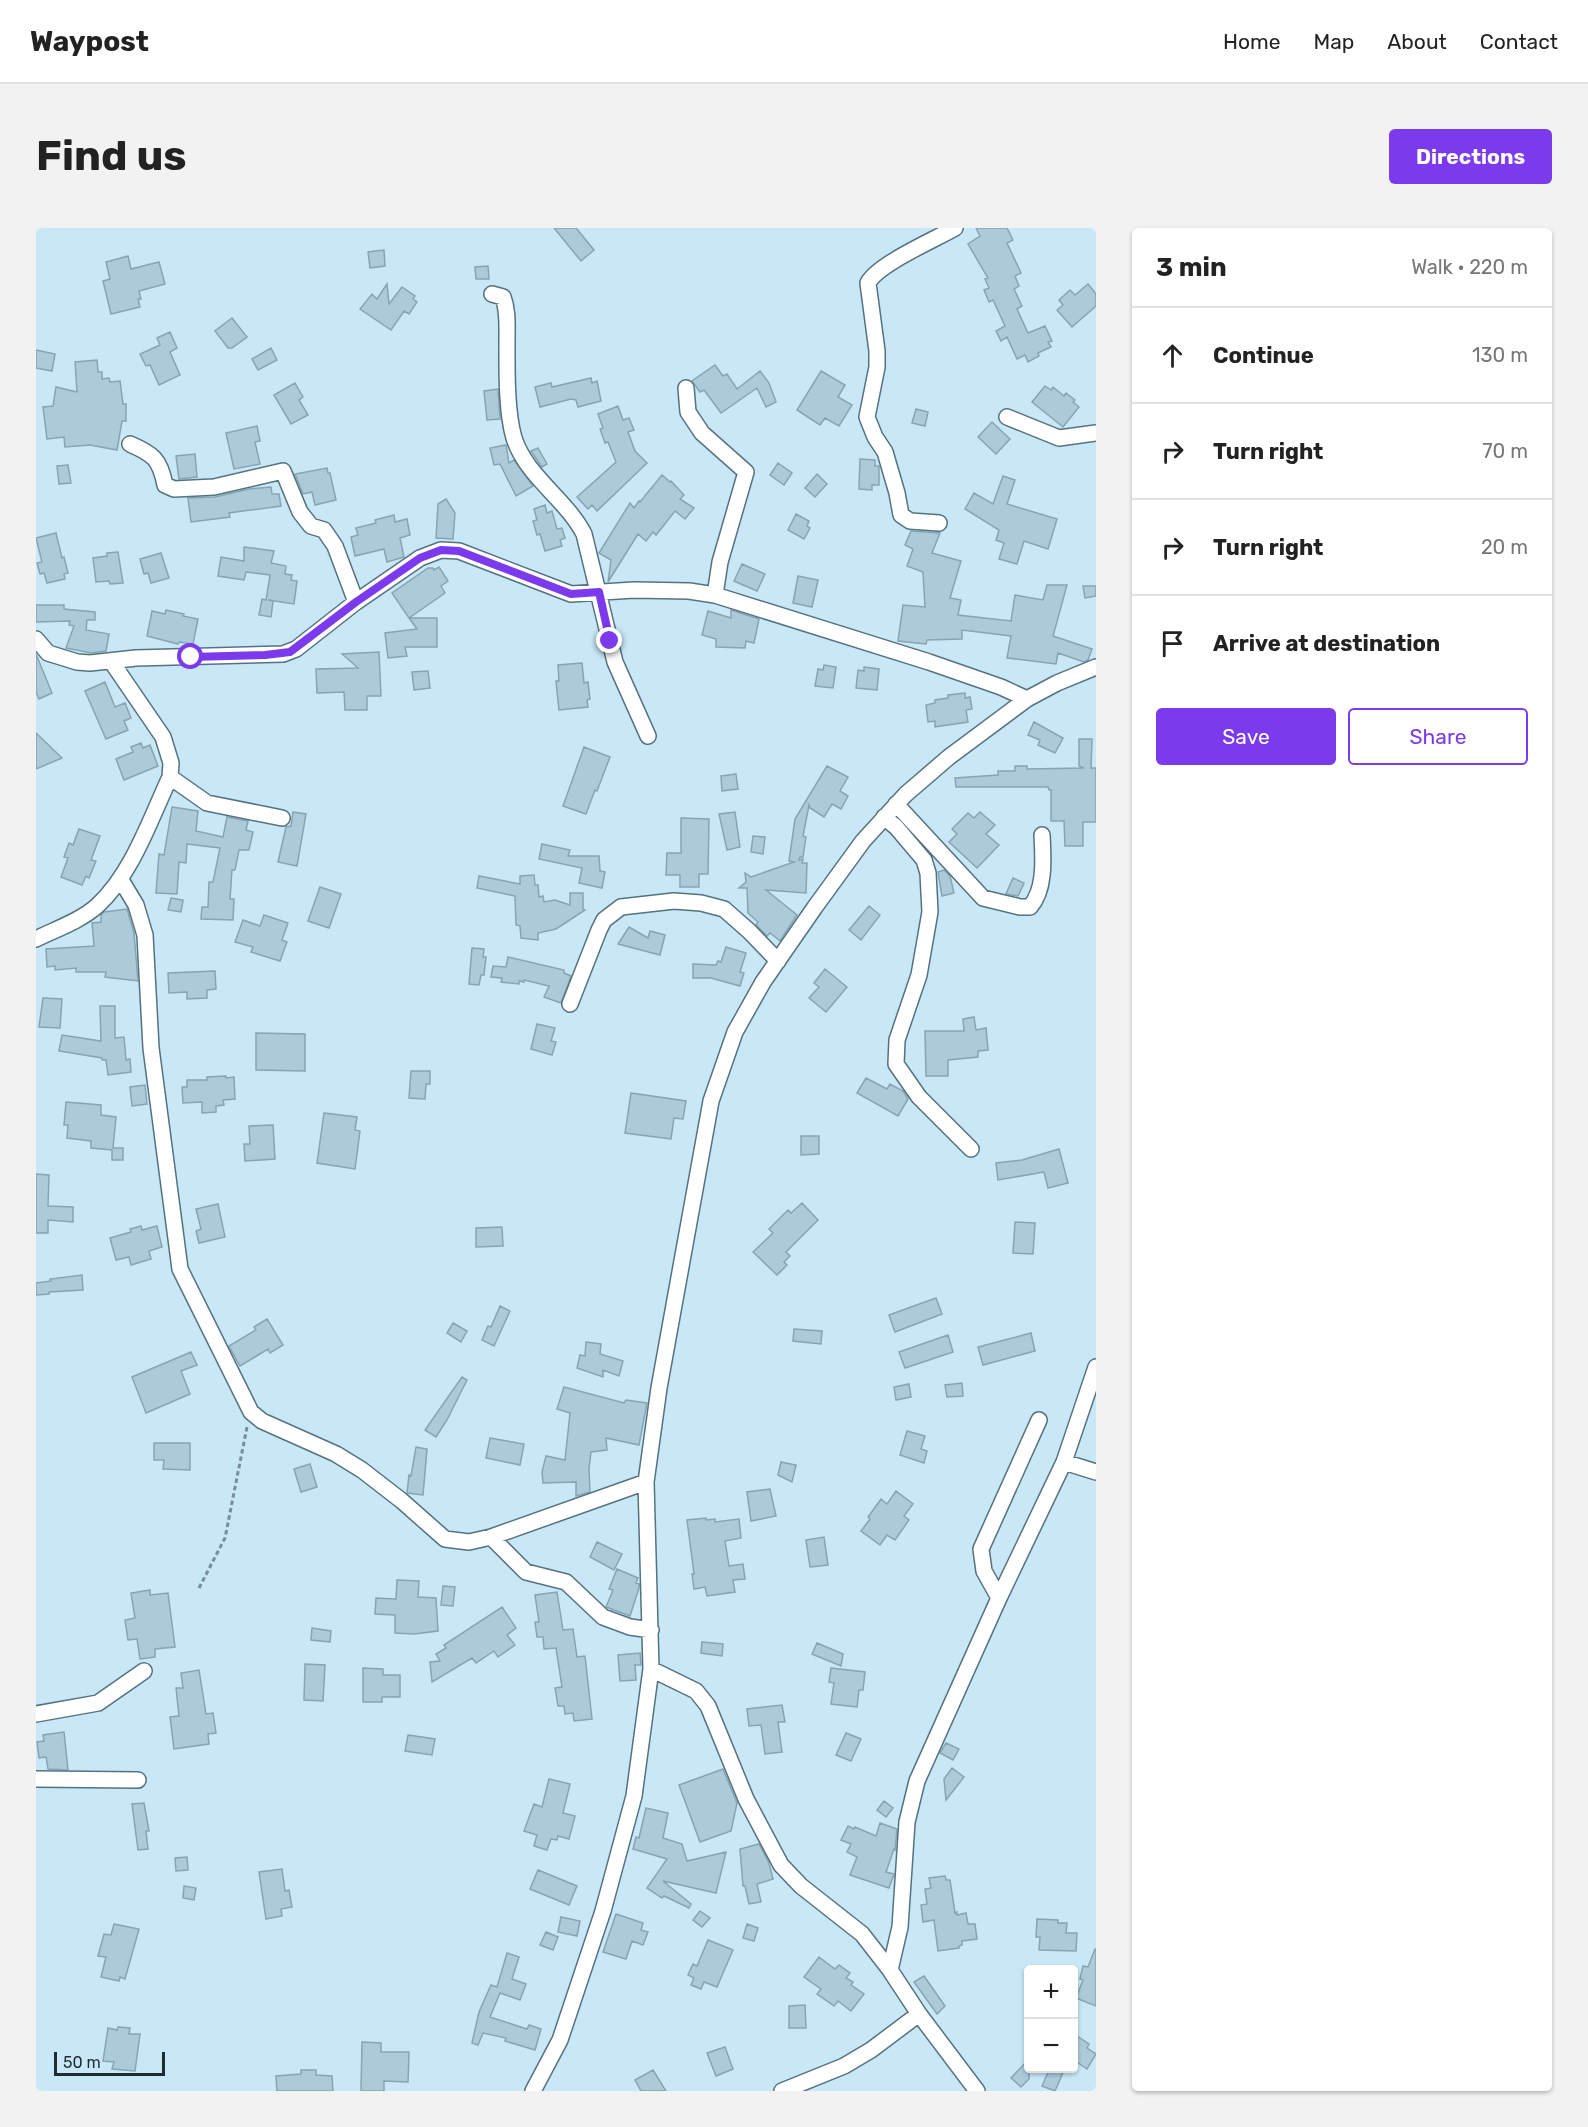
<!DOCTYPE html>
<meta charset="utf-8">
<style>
body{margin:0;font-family:Rubik,sans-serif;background:#f2f2f2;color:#222}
.controls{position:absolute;right:18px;bottom:18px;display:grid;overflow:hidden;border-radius:6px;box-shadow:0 2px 4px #0004}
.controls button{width:54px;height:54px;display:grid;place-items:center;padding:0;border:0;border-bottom:2px solid #e0e0e0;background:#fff;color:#222;font:30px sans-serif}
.scale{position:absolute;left:18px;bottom:15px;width:111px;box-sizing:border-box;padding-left:6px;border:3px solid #1f2c31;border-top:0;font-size:16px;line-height:21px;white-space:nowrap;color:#1f2c31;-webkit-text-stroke:4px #c8e8f7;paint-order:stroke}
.stop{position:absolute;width:18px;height:18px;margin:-14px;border:4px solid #7c3aed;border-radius:50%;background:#fff}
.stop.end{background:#7c3aed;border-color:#fff;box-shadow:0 2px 6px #0008}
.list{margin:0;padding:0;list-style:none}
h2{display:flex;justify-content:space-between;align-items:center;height:78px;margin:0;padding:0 24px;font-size:26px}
h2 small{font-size:20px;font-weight:400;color:#767676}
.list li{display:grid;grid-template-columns:39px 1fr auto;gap:18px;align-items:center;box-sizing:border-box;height:96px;padding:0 24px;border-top:2px solid #e0e0e0}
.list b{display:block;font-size:22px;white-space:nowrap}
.list em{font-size:20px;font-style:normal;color:#767676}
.actions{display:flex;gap:12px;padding:18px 24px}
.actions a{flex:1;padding:14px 0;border:2px solid #7c3aed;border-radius:6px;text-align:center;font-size:21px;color:#7c3aed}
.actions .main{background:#7c3aed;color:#fff}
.icon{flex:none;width:33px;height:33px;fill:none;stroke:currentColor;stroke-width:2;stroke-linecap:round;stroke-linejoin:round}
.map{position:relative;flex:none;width:1060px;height:1863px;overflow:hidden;border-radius:6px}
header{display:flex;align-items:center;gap:36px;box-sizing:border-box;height:84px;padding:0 30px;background:#fff;border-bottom:2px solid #e0e0e0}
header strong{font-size:28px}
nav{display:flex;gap:33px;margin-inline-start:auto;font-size:21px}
.intro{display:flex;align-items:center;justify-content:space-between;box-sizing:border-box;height:144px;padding:0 36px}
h1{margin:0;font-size:42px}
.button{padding:15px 27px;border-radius:6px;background:#7c3aed;color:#fff;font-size:21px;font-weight:700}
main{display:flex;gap:36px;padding:0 36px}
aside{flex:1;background:#fff;border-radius:6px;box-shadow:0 2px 4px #0004}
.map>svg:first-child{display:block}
</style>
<header>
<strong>Waypost</strong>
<nav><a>Home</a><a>Map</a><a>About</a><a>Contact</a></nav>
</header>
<div class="intro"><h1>Find us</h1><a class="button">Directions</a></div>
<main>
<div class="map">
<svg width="1060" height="1863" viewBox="0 0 1060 1863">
<rect width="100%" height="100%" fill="#c8e8f7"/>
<!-- building -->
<path fill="#accbda" stroke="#86a4b3" stroke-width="1.5" d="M518 0H540L558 22 545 33Z
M940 0H971L977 12 971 15 985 45 979 48 983 58 978 61 986 78 981 81 992 105 1009 98 1016 113 1012 114 1015 119 1002 125 1003 128 992 134 989 127 981 131 971 109 965 113 960 103 969 98 957 72 953 74 948 62 953 60 949 51 952 50 932 16 944 8Z
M348 22 349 38 334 40 332 24Z
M92 28 95 41 123 34 129 56 103 63 105 71H102L104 79 75 86 67 53 74 51 70 34Z
M452 38 453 51H440L439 39Z
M351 56 353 76 366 59 379 68 377 71 381 74 373 86 368 83 355 102 324 81 336 66 341 71Z
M1052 56 1060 66V78L1036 99 1021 82 1027 77 1023 72 1034 62 1039 67Z
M196 90 211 109 196 120H192L179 103Z
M134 104 141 120 134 124 144 147 123 157 114 137 110 138 104 126 124 117 121 110Z
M235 120 241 132 222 142 216 131Z
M0 122 19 126 16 143 0 140Z
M61 132 62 144H66V151L73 150 74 154 84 153 87 176H90V193H86L81 222 54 217 29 219 28 209 11 211 7 179 17 178 20 159 41 164 39 134Z
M679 137 687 148 691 146 701 161 724 143 733 155 740 174 730 179 721 160 685 185 668 162 664 164 656 153Z
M785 143 809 157 802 169 816 177 803 198 789 190 784 197 761 182Z
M555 150 556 155 561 153 565 173 542 179 540 172 535 171 504 179 499 159 515 155 516 159Z
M259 155 267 169 263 172 272 187 255 196 238 167Z
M1009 158 1015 162 1017 159 1028 168 1030 165 1039 172 1037 174 1043 179 1027 199 996 174Z
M462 161 464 191 451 192 448 163Z
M582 178 587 192 593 190 598 202 592 204 599 223 611 235 561 283 556 277 552 281 541 269 580 234 572 214 569 215 564 201 567 200 562 186Z
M880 181 892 184 889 198 876 195Z
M956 194 974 211 960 226 942 209Z
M221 198 224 213 219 214 224 236 198 241 190 205Z
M470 217 473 235 478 232 497 258 480 268 464 236 458 237 454 220Z
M502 220 511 236 506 239 495 223Z
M159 226 161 249 143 251 140 228Z
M824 231 839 232V238H843V257H836V262L823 261Z
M742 235 756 245 748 257 734 247Z
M32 237 35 255 23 256 21 238Z
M291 240 292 245H294L300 272 279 277 276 264 267 266 259 246Z
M781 246 791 256 779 269 769 260Z
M626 247 634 254 635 253 648 267 644 271 658 280 649 291 639 283 620 307 617 304 610 313 602 306 572 354 575 332 563 325 594 275 598 280 603 273 604 274Z
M967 248 979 252 971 276 1021 291 1012 321 988 313 981 336 963 331 968 315 960 312 963 302 929 281 938 265 957 276Z
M235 259 236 266H243L245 278 193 285 194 289 155 294 152 270 179 269 213 261Z
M410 271 419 285 417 311 400 310 402 276Z
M509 277 511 285 516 283 521 301 526 300 529 310 524 312 526 318 509 323 504 306 501 307 497 293 501 292 498 281Z
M760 286 773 293 771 298 774 300 768 311 752 302Z
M358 287 359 294 371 291 374 307 364 310 368 329 351 334 348 321 319 328 315 309 322 307 320 300 340 295 339 292Z
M875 303 904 305 896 325 925 333 914 370 925 372 922 387 975 393 979 367 1007 372 1011 357H1031L1017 408 1056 421 1052 432 1048 434 1022 425 1020 436 971 430 975 408 926 402V411L891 412 890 416 862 413 867 377 889 379 887 344 871 338 877 321 869 317Z
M20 305 26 330 28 329 32 345 28 346 29 351 11 355 8 345 4 346 1 335 6 334 0 310Z
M208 319 238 323 235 335 250 338 249 346 256 347 255 352 261 353 258 376 232 372 237 373 235 389 223 387 226 371 230 372 234 347 210 344 208 352 182 348 185 329 208 333Z
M82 324 87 355 74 356 73 353 60 354 57 330 71 328V325Z
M125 325 133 350 115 355 112 345 108 346 104 331Z
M706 336 729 346 721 363 698 353Z
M403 339 412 353 405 358 409 365 373 390 356 365 392 340H397L398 342Z
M762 348 782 352 776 379 757 375Z
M1047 358H1060V368L1049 370Z
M0 377H28V381L59 384V392H51L50 402 73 406 70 423 55 425 30 420 38 398 33 397 34 393 0 394Z
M130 382 148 386 147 388 162 391 157 416 143 414 142 416 111 408 116 383 129 386Z
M695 382 723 391 718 415 710 413 709 420 680 419V411L666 407 672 383 695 390Z
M373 390H401V419H369L371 428 352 430 349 405 381 401Z
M343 424 345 468H331V482H309L308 464 281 465 280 441 322 440 306 426Z
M0 426 16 465 3 471 0 464Z
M546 435 548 455 552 454 554 471 551 472 552 479 523 482 520 453H523L522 437Z
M788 437 800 439 797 460 779 458 782 441 787 442Z
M828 439 843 441 841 462 820 460 822 442 828 443Z
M392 443 394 460 378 462 376 444Z
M69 454 79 479 89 475 95 490 88 493 92 502 70 511 49 463Z
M929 465V470L934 469 936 481 930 482 932 494 899 499V493L892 494 890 477 899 475V472L912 470V467Z
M998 494 1027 510 1019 525 1002 517 1004 512 992 507Z
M0 505 26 530 0 541Z
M1043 511H1056L1055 540H1060V594H1047V618H1029L1028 593H1015V562H1013L1012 559H920L919 550 962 547V543H979V538H991V541L1048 540 1043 538Z
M105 515 107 520 114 517 122 538 88 552 80 531 97 524 95 519Z
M548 519 574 529 561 563 559 562 550 586 527 578Z
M791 538 812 549 804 563 812 568 805 581 796 576 788 589 774 580 773 577 767 608 770 609 767 629H764L763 632 767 631 766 635H771L770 665 730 662 761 687 744 713 734 705 731 708 720 697 722 694 712 685 711 660H703L710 654 709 645 715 649 758 634 753 633 759 591Z
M700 546 702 561 686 563 685 548Z
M136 579 162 583 160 603 187 609 191 589 212 593 210 602 217 604 213 622H203L199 642H196L194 671H198L197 692 165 691 166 679H172L173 654H177L184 620 151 616 150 635 143 634 141 666 120 665 123 626 128 627Z
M257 584 270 586 261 638 242 634 250 599 255 598Z
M699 584 704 619 691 622 683 586Z
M944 584 959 597 950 606 963 617 941 640 913 614 921 606 916 601 932 585 938 590Z
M645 590 673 591 672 646H663V659H644V647H630L631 625H645Z
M43 601 64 608 55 632 60 633 53 650 50 648 46 657 25 649 32 630 28 629 33 615 37 617Z
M717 608 729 609 727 626 715 624Z
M506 616 534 622 532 628H563L564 643 569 644 566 660 543 655 546 640 503 631Z
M908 642 914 648 918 665 906 668 902 644Z
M498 647 499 657H502L503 669 507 668 508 674 519 672 534 677V665H547V681L549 682 520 701 502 705V712L485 710 484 698 480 697 479 668 441 660 443 648 484 656V648Z
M977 650 988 655 982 668 970 666Z
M284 659 305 666 293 700 272 693Z
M135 670 147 672 145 684 132 682Z
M833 678 844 687 825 712 813 702Z
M91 681 98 705 102 753 69 749 70 744H40V740L19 742V738L11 739 10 721 58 718 56 695 65 694V687L68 684Z
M228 687 252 695 246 712 251 714 244 733 215 724 217 719 199 714 207 692 224 698Z
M593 699 612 710 614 703 629 707 624 727 582 716Z
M690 719 710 725 704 744 708 745 704 758 675 750H657V736L680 737 682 733 685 734Z
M436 720 448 721 447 729H450L448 747H445L443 757 433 756Z
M472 729 528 742V745L535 748 525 775 508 769 513 758 488 752V754L483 753V756L465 754 466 750 455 749 457 738 470 739Z
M789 741 811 759 790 784 773 770 783 759 778 755Z
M179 743 180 761 171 762V770L151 771V764L133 765 132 745Z
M7 770 26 771 24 800 3 799Z
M64 778H79V810L88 809 90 832 94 831 95 844 72 847 70 832H66V830L23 823 26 807 65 813Z
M938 789 940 802 950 800 952 822 942 823V829L912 832V848H890L889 803H928L927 791Z
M501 796 519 800 515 813 520 814 516 827 495 821Z
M220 805 269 806V843L220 842Z
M375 843H394V856H390L389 871 373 870Z
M190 848V850L198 849 199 871 187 872 188 877 180 878V884L166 885V874L147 875 146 859H151V852H171V849Z
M830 850 851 861 854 856 867 863 872 871 862 888 821 865Z
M109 857 111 876 96 878 94 859Z
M595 865 650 873 647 891 638 890 635 911 589 905Z
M30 874 65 877V887L80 889 77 920H87V932H76V922L55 920V913L31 910 32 897H28Z
M288 885 321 889 319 902 324 903 319 941 281 935Z
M237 897 239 931 209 933 208 916H214L213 898Z
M765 908H783V926L765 927Z
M1023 921 1032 955 1012 960 1008 944 962 952 960 935 986 932Z
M0 946 13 947 12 978 37 979V994L12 992V1005H0Z
M766 975 782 992 750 1024 754 1028 748 1034 751 1037 741 1047 717 1024 737 1005 733 1001 752 982 755 985Z
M182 976 189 1009 163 1015 160 1003 165 1001 160 981Z
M979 994 999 995 997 1026 977 1025Z
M105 998 106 1002 121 998 126 1019 113 1023 115 1031 95 1037 93 1029 80 1032 74 1010 95 1004 94 1001Z
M466 999 467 1018 440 1019V1000Z
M46 1047 47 1062 13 1064V1066L0 1067V1055L15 1053 14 1051Z
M900 1070 906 1086 859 1104 853 1087Z
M464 1078 474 1083 458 1118 446 1112 452 1098 455 1099Z
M231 1091 247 1117 234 1125 232 1121 204 1138 193 1118 220 1102 218 1099Z
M417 1095 431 1103 425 1114 411 1105Z
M758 1101 786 1103 785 1116 757 1113Z
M995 1105 999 1123 947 1137 942 1119Z
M912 1107 917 1124 869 1140 863 1124Z
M550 1114 565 1116 564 1126 587 1133 583 1148 567 1142V1149L541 1140 544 1127 549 1128Z
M155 1124 161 1137 145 1143 154 1166 110 1185 96 1149Z
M426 1149 431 1152 411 1192 400 1209 389 1202Z
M926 1155 927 1168 911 1169 909 1157Z
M873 1156 875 1169 860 1172 858 1159Z
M528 1159 588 1175 590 1172 611 1175 603 1217 570 1210 571 1222 555 1224 553 1241 554 1264 540 1268V1254L507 1255 506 1244 510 1228 529 1232 534 1185 521 1181Z
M871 1203 889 1208 885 1221 891 1223 888 1235 864 1227Z
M454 1210 488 1216 484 1237 450 1230Z
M118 1215H154V1242L127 1241 128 1232H118Z
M380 1219 391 1221 387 1267 371 1265 373 1247 375 1248Z
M745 1234 760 1237 756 1254 742 1247Z
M274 1236 281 1259 265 1264 258 1241Z
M734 1261 740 1288 715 1293 711 1264Z
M860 1263 877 1276 868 1288 873 1292 859 1312 851 1307 844 1317 825 1303 834 1291 832 1289 845 1271 851 1276Z
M670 1290V1292L679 1291V1294L703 1291 705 1310 689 1313 693 1338 707 1336 709 1351 697 1352 699 1364 671 1368 669 1359 658 1361 656 1346H658L651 1292Z
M788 1309 792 1337 774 1339 770 1312Z
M561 1314 586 1326 578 1342 554 1329Z
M581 1341 602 1350 600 1355 603 1356V1360L594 1388 570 1379 577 1362 573 1361Z
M361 1352 383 1353 382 1369 400 1370 402 1403 378 1406 359 1405V1387L339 1386 340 1370 360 1371Z
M407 1358 419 1359 417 1378 405 1377Z
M114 1362V1367L132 1365 139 1419 119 1421V1429L104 1431 101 1411 92 1412 89 1392 99 1390 95 1365Z
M521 1364 527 1402 537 1401 541 1429 549 1428 556 1491 538 1493 537 1485 529 1486 528 1478H522L519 1460 526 1459 520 1420 508 1421 507 1409H501L499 1394H503L499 1367Z
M466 1379 480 1400 471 1407 479 1417 462 1429 458 1423 440 1435 436 1430 396 1454 394 1434 404 1433 400 1426 410 1420 408 1417Z
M276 1400 295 1403 294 1414 275 1412Z
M666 1414 687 1416 686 1428 665 1425Z
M781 1415 807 1426 805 1438 776 1426Z
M604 1425 605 1437H599L600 1452 584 1453 582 1427Z
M269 1436 289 1437 287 1473 268 1472Z
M327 1440 347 1441V1447H364V1469H346V1474H327Z
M795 1440 829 1444 827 1462H823L821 1479 795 1476 798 1455 793 1454Z
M163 1442 170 1486 177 1485 180 1505 172 1506 173 1516 138 1521 134 1489 143 1488 140 1460H147L145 1445Z
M746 1477 749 1494H742L746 1524 729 1526 725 1497 713 1498 711 1481Z
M28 1504 32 1542 12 1541 10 1529 3 1530 1 1514 8 1513 7 1507Z
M810 1505 825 1511 815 1533 800 1527Z
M372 1507 399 1511 396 1527 369 1523Z
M910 1515 923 1521 917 1532 904 1525Z
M916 1540 928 1549 910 1572 908 1551Z
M687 1541 701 1575 695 1603 664 1614 643 1557Z
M513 1551 534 1556 527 1585 539 1588 533 1611 522 1608 521 1612 515 1611 511 1622 498 1618 501 1607 488 1603 498 1576 506 1579Z
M848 1573 857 1580 850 1589 841 1582Z
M108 1575 113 1603H110L112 1621 102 1622 96 1576Z
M610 1580 632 1585 627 1610 646 1616 651 1633 690 1624 680 1665 627 1653 655 1676 653 1680 628 1668 626 1670 611 1660 631 1631 597 1621 600 1609 603 1610Z
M844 1595 861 1601 859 1622 858 1621 850 1644 858 1646 853 1660 814 1647 821 1629 811 1624 815 1616 805 1612 812 1598 818 1601 819 1599 840 1608Z
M723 1616 733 1635 737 1651 721 1656 725 1674 713 1676 709 1658H707L704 1621Z
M151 1629 152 1642 140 1643 139 1630Z
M246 1641 249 1663 253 1662 256 1679 245 1681 246 1688 230 1691 223 1644Z
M502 1642 541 1658 533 1677 494 1661Z
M909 1648 910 1652H914L919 1685 921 1684V1687L930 1685 932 1696H939L941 1711 926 1713V1717L923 1718V1720L902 1723 898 1692 887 1694 885 1677 891 1676 889 1661 895 1660 893 1650Z
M148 1658 160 1660 158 1672 147 1670Z
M664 1683 674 1690 666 1699 657 1692Z
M580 1686 607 1695 605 1702 612 1704 607 1717 596 1713 590 1731 567 1724Z
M525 1689 544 1693 541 1708 522 1704Z
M1001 1691 1022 1692V1695H1031L1030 1705H1041L1040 1723 1003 1722 1004 1709H1000Z
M78 1696 103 1701 89 1751 84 1749 83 1753 65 1749 70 1729 62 1728 68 1706 75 1707Z
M711 1696 722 1700 718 1713 707 1710Z
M510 1704 522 1709 517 1722 504 1717Z
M672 1712 697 1722 681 1759 668 1754 665 1761 655 1757 658 1750 652 1747 657 1736 661 1738Z
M1059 1721H1060V1778L1040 1770 1047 1752 1044 1751 1047 1738 1052 1739Z
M471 1725 483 1729 476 1751 490 1756 484 1772 464 1765 454 1789 491 1801 493 1797 505 1801 499 1822 469 1813 470 1810 447 1805 442 1817 436 1815 443 1784 455 1757 461 1759Z
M783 1729 799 1741 803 1737 814 1745 810 1750 817 1754 815 1757 828 1766 815 1783 802 1773 798 1778 781 1766 785 1761 768 1749Z
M888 1748 909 1778 901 1786 878 1754Z
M769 1777 770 1800H753V1778Z
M82 1799 94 1800 93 1806H104L99 1843 76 1841 78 1834 67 1833 72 1800 81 1802Z
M1038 1806 1053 1816 1051 1820 1060 1826 1051 1841 1038 1832Z
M326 1814 345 1815V1824H373L372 1854 348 1853V1863H325Z
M689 1819 697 1841 680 1848 671 1825Z
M993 1831V1851L985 1859 975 1850Z
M1014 1840H1029L1019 1863 1006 1858Z
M265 1842H280V1847L296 1848 297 1863H241L240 1848 265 1846Z
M617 1842 630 1863H605L599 1852Z"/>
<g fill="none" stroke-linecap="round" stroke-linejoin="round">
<defs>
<path id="minor" d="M456 66 467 69C472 82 471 96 471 110 471 139 470 183 478 210 490 248 530 271 548 306L579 434 612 508
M650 160 652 184 666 205 710 244 684 334 679 367
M971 189 1023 210 1060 205
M94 216C117 226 124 231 129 257L138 261 178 259 247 243 264 284 275 298 288 302 299 318 320 374
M903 295 874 293 865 287 861 265 849 224 839 209 831 189 841 139V123L832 55C842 36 898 12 919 0
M0 411 12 425 41 434 54 435 100 430 247 426 260 421 320 374 384 330 405 322 423 323 535 366 598 362 653 363 679 367 893 434 965 459 991 471
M134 549 171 575 246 590
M860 576 947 670 984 679H994C1010 661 1007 629 1006 607
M848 589 860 599 888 632 892 645 894 684 883 747 861 812 860 836 883 869 935 921
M85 652 100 677 109 707 115 820 144 1041 215 1184 226 1193 300 1226 326 1242 366 1273 409 1311 433 1314 455 1309 610 1254
M0 711C20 701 44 693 61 678 96 646 114 592 134 549L135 535 127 509 75 433
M534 776 563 702 568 692 585 679 638 673 665 675 688 681 713 703 742 733
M1028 1234 1060 1244
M455 1309 490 1344 530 1354 567 1389 594 1399 615 1402
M963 1370 948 1343 945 1321 1003 1192
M615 1441 660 1463 672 1478 710 1571 745 1637 765 1658 826 1706 854 1742 883 1786 941 1863
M0 1486 62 1475 108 1443
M0 1551 102 1552
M854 1742 864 1699 871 1594 881 1553 963 1370 1028 1234 1060 1139
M497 1863 524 1812 567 1683 598 1568 615 1441 610 1254 623 1160 675 873 699 804 727 754 779 679 827 613 870 566 913 529 991 471 1021 455 1060 439
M746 1863 808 1838 835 1822 883 1786"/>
</defs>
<!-- minor casing -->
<use href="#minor" stroke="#55727f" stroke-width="18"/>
<!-- path -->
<path stroke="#778e98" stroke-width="3" stroke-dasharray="4.5 3" stroke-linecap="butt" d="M163 1360 189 1310 211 1199"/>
<!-- minor -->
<use href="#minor" stroke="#fff" stroke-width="15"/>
</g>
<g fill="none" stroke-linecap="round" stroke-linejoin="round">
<!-- route -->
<path stroke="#7c3aed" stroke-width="8" d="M155 429 229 427 254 424 320 374 384 330 405 322 423 323 535 366 563 364 574 413"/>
</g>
</svg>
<div class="controls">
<button>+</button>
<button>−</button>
</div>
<div class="scale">50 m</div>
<div class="stop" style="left:155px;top:429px"></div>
<div class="stop end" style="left:574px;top:413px"></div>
</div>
<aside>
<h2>3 min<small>Walk · 220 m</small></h2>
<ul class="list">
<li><svg class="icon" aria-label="ahead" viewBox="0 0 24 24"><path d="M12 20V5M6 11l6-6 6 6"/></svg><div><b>Continue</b></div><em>130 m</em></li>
<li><svg class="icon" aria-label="right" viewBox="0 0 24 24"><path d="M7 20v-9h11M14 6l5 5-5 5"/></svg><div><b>Turn right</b></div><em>70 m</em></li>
<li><svg class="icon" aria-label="right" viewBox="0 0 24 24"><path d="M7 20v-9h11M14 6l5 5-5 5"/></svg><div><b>Turn right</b></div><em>20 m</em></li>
<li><svg class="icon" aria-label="arrive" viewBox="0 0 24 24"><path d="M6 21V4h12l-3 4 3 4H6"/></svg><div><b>Arrive at destination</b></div></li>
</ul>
<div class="actions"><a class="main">Save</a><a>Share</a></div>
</aside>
</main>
